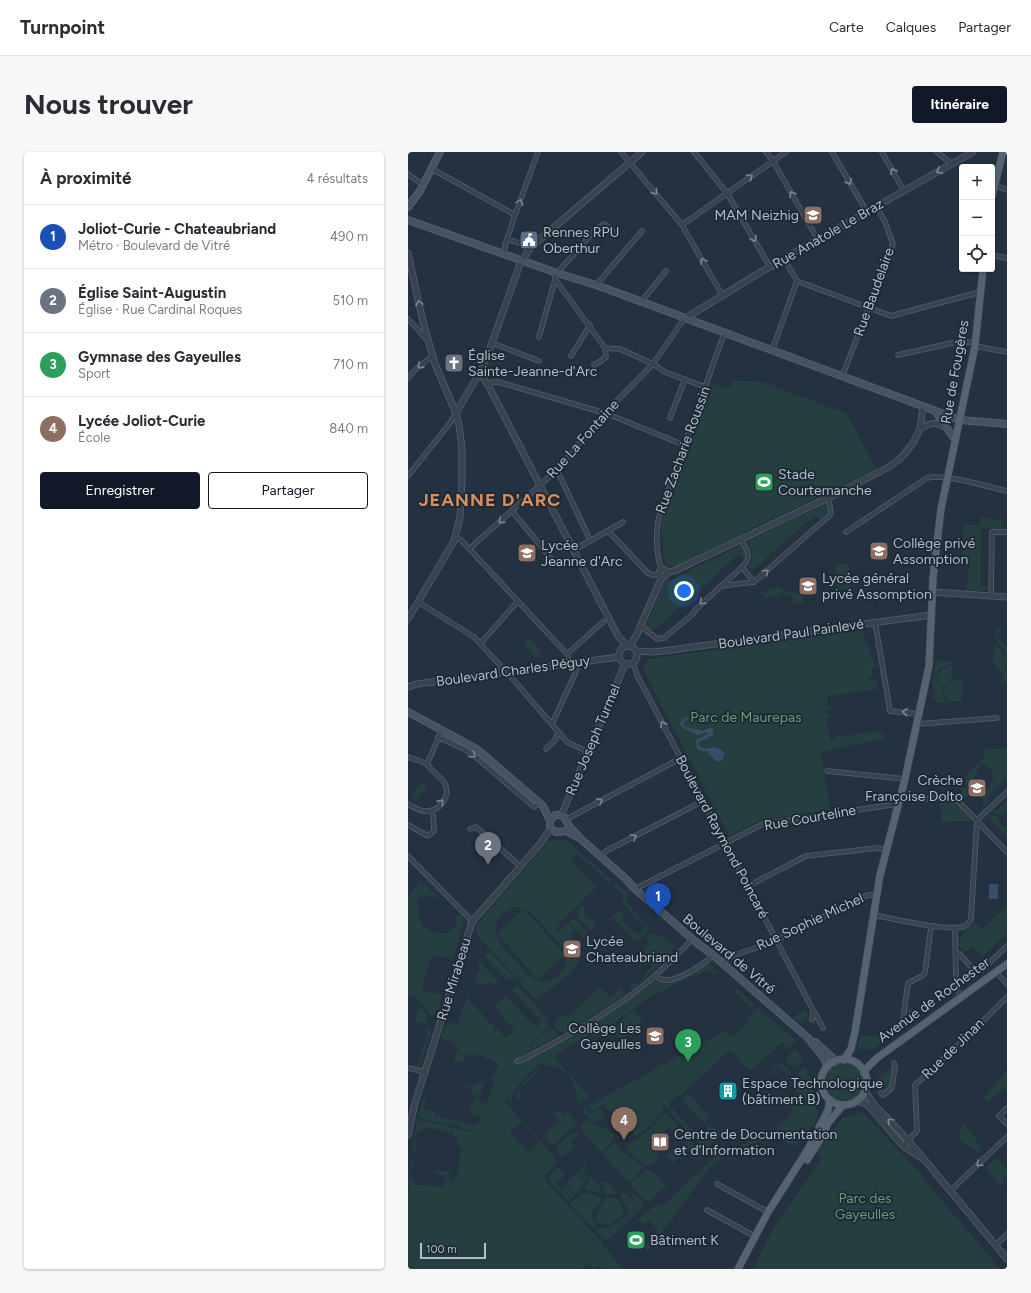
<!DOCTYPE html>
<html lang="fr">
<meta charset="utf-8">
<style>
body{margin:0;font-family:Figtree,sans-serif;background:#f7f7f7;color:#2b2b33}
.controls{position:absolute;right:12px;top:12px;display:grid;overflow:hidden;border-radius:4px;box-shadow:0 1px 3px #0004}
.controls button{width:36px;height:36px;display:grid;place-items:center;padding:0;border:0;border-bottom:1px solid #e1e1e2;background:#fff;color:#2b2b33;font:20px sans-serif}
.scale{position:absolute;left:12px;bottom:10px;width:66px;box-sizing:border-box;padding-left:4px;border:2px solid #b3bdca;border-top:0;font-size:11px;line-height:14px;white-space:nowrap;color:#b3bdca;-webkit-text-stroke:3px #1c2834;paint-order:stroke}
.you{position:absolute;left:276px;top:439px;width:14px;height:14px;margin:-10px;border:3px solid #fff;border-radius:50%;background:#1a73e8;box-shadow:0 0 0 6px #1a73e833}
.badge{display:grid;place-items:center;width:26px;height:26px;border-radius:50%;background:#111827;color:#fff;font-size:13px;font-weight:700}
.pin{position:absolute;translate:-50% -33px;filter:drop-shadow(0 1px 2px #0008)}
.pin::after{content:'';position:absolute;top:21px;width:14px;height:12px;background:inherit;clip-path:polygon(0 0,100% 0,50% 100%)}
.list{margin:0;padding:0;list-style:none}
h2{display:flex;justify-content:space-between;align-items:center;height:52px;margin:0;padding:0 16px;font-size:17px}
h2 small{font-size:13px;font-weight:400;color:#7c7c81}
.list li{display:grid;grid-template-columns:26px 1fr auto;gap:12px;align-items:center;box-sizing:border-box;height:64px;padding:0 16px;border-top:1px solid #e1e1e2}
.list b{display:block;font-size:15px;white-space:nowrap}
.list p{margin:0;font-size:13px;white-space:nowrap;color:#7c7c81}
.list em{font-size:13px;font-style:normal;color:#7c7c81}
.actions{display:flex;gap:8px;padding:12px 16px}
.actions a{flex:1;padding:9px 0;border:1px solid #111827;border-radius:4px;text-align:center;font-size:14px;color:#111827}
.actions .main{background:#111827;color:#fff}
.icon{flex:none;width:22px;height:22px;fill:none;stroke:currentColor;stroke-width:2;stroke-linecap:round;stroke-linejoin:round}
.map{position:relative;flex:none;width:599px;height:1117px;overflow:hidden;border-radius:4px}
header{display:flex;align-items:center;gap:24px;box-sizing:border-box;height:56px;padding:0 20px;background:#fff;border-bottom:1px solid #e1e1e2}
header strong{font-size:19px}
nav{display:flex;gap:22px;margin-inline-start:auto;font-size:14px}
.intro{display:flex;align-items:center;justify-content:space-between;box-sizing:border-box;height:96px;padding:0 24px}
h1{margin:0;font-size:28px}
.button{padding:10px 18px;border-radius:4px;background:#111827;color:#fff;font-size:14px;font-weight:700}
main{display:flex;gap:24px;padding:0 24px}
aside{flex:1;background:#fff;border-radius:4px;box-shadow:0 1px 3px #0004}
.map>svg:first-child{display:block}
</style>
<header>
<strong>Turnpoint</strong>
<nav><a>Carte</a><a>Calques</a><a>Partager</a></nav>
</header>
<div class="intro"><h1>Nous trouver</h1><a class="button">Itinéraire</a></div>
<main>
<aside>
<h2>À proximité<small>4 résultats</small></h2>
<ul class="list">
<li><span class="badge" style="background:#1a4fb4">1</span><div><b>Joliot-Curie - Chateaubriand</b><p>Métro · Boulevard de Vitré</p></div><em>490 m</em></li>
<li><span class="badge" style="background:#6b7280">2</span><div><b>Église Saint-Augustin</b><p>Église · Rue Cardinal Roques</p></div><em>510 m</em></li>
<li><span class="badge" style="background:#2e9e5b">3</span><div><b>Gymnase des Gayeulles</b><p>Sport</p></div><em>710 m</em></li>
<li><span class="badge" style="background:#8d6e63">4</span><div><b>Lycée Joliot-Curie</b><p>École</p></div><em>840 m</em></li>
</ul>
<div class="actions"><a class="main">Enregistrer</a><a>Partager</a></div>
</aside>
<div class="map">
<svg width="599" height="1117" viewBox="0 0 599 1117">
<rect width="100%" height="100%" fill="#233140"/>
<!-- green -->
<path fill="#253f41" fill-rule="evenodd" d="M325 228 355 230 437 261 441 266 468 317 268 414C263 415 259 413 256 408L253 371 279 302C283 298 284 295 283 289L303 231 317 236H322Z
M417 352 419 360 411 367 407 363 344 419 340 415 345 404 340 389Z
M573 365 595 368 592 380H584L583 376 573 377V434L580 435V437L577 439 558 438 562 409 554 408 556 372 572 373Z
M333 393 338 406 336 408 331 402 245 479 238 475 257 429H261Z
M440 412 443 437 430 439 427 413Z
M370 435 378 439 373 440 371 444 358 446 353 441V440Z
M380 439 394 443 395 451 385 452 383 443 372 444 374 442Z
M588 476H590L593 479 589 484 599 494V501L587 488Z
M455 478 457 491H459L460 496 463 499H462C463 505 465 509 468 514L463 518 464 523 460 526 459 529 469 528 470 537 419 544 420 555 425 554V557L418 558 419 564 426 563V565L419 567 422 589 428 588 429 583H432V585L469 579 470 583H472L471 579H473V583L478 582 477 586 413 600 422 658 353 668 322 685 235 517 240 507Z
M118 487H122L133 500 132 505H127L116 492Z
M587 492 599 504V511L596 514 599 517V531L592 530 596 527 594 521 585 511Z
M528 508 544 510V512L532 516C524 528 530 528 534 537 535 542 537 546 538 551H528V548H525L527 535H524Z
M545 514 544 528 536 533H533L529 526C532 518 537 514 545 514Z
M546 528 554 529V549L540 550 535 536Z
M599 596V627L578 646 582 650 577 654 575 652 576 651 573 644 581 637 586 624 582 615 577 612C567 615 563 634 558 645H554V638L558 635 557 624 576 606V597Z
M14 630 20 635 11 643 10 648 3 644Z
M599 648V658L595 664 583 660 586 656 589 658Z
M547 649 564 666V668L561 670 559 669 533 670 532 650Z
M582 662 591 667 592 672 599 676V685L579 664Z
M157 687 204 728 201 731 168 701 162 707 189 735 151 771 148 770 151 775 147 778 149 780 160 771 167 778 161 781 173 794 166 800 172 807C166 823 143 836 129 846L131 851 112 831 116 827V826L111 829 67 780 70 771 80 759 142 688 154 689ZM107 755C123 755 131 769 140 779 146 785 153 791 156 798 162 809 156 823 144 828 138 830 132 830 126 827 119 824 114 816 109 810 98 798 80 784 90 767 94 760 100 757 107 755Z
M12 728 30 745 27 747 20 744 9 746C10 755 10 766 15 774 21 783 45 785 48 773 48 771 47 768 47 766L53 763 55 772 45 807 24 803 14 837 34 844 30 857 24 865 9 846 0 843V745Z
M208 731 220 742 219 750 225 757 224 759 226 761 228 760 234 767 232 768 235 771 236 770 241 775 239 782 227 790 205 766 201 769 200 768 210 759H214L216 763 213 767 227 781 231 782 237 776 214 751 215 743 205 734Z
M174 754 178 758 176 761 184 768 185 767 187 776 185 779H183L169 765 170 758Z
M599 754V781L574 805 564 794 557 800 550 793V787L567 770 574 777Z
M116 757 157 803 130 828 89 781Z
M164 767H167L182 783V786L178 788 161 770Z
M203 781 214 794 207 796 199 790Z
M248 781 271 797 269 798 265 796 263 799 265 801 223 838 222 834 232 829 235 824 244 815 234 804 237 801 234 798 242 791 238 786 242 782Z
M81 799 109 829 102 827 100 828 76 804 72 809 91 830 88 833C83 829 79 830 73 834L66 828 72 816 70 808Z
M300 811 310 820 307 823 301 818 280 826 243 844 186 885 183 882 145 904 182 945 170 951C168 930 160 913 136 914L133 911C121 919 105 936 103 950L99 946 97 950 123 979 122 980 114 970 102 981 120 1000 131 990 123 981 124 980 147 1005 149 1011 136 1024 137 1028 195 1091 197 1096 215 1117H195L190 1113 187 1117 178 1111 174 1117H0V1039L3 1036 0 1033 3 1009 6 1006 7 1007 6 1008V1016H3L2 1025 8 1031V1033L37 1035 38 1033 36 1032 37 1026H39V1024L26 1022V1018L42 1020 41 1028 45 1029V1025L49 1026 50 1017H52V1014L51 1012 54 995 50 994V989L47 985 43 984H45V981L16 975 15 978 8 981 7 991H9L8 1000H6L4 997 9 969 11 968 64 980V978L50 975 51 969 61 971 62 973 63 972 67 973 68 971 73 968 70 962 64 964 61 955 66 952 65 949 67 948 66 945 72 946 73 951 79 952 80 946 82 945 81 944 86 930 83 928 89 917 98 919 96 925 99 919 89 916 91 912 82 907H79C72 901 65 900 56 903L57 906 64 902 70 903 57 906V908L49 911 46 908 47 901 49 900 51 895 46 894 47 891 34 887V881L38 873 41 872 39 869 49 872 61 841 63 844 60 847 87 876 86 877 87 879 90 877 98 886 107 878 86 855 98 843 101 846 100 848 101 849 102 848 125 873 126 872 130 877 132 875 129 872 133 869 104 838 109 833 140 868V876L121 893 124 898 110 906 111 908C130 898 150 890 169 880 196 865 221 847 245 828L258 830 268 827Z
M192 835 202 845 212 836 218 842 198 856 157 880 154 879 152 880 147 875 146 871 154 862 158 866Z
M329 837 346 852 343 856 325 839Z
M11 854 20 864 17 872 7 870Z
M349 855 388 889 381 896 375 890 342 919 322 898 272 944 270 943 261 951 262 954 259 957 255 954 254 956 256 959C247 968 238 981 225 984 223 955 207 968 195 953L184 959 180 954 318 878 325 885 341 870 338 867Z
M500 856 510 858 513 862 497 873Z
M397 857 400 865 394 872 386 866 391 861Z
M225 858 235 869 228 875 218 864Z
M217 865 227 875 221 881 211 871Z
M210 871 220 882 213 888 204 878Z
M18 876 24 877 13 914 8 913 9 911H11L19 881 17 880Z
M140 877H145L150 881 149 884 125 897 123 893Z
M452 883 481 885C470 893 464 900 450 897Z
M387 897 396 907 389 914 385 915 379 911 378 906Z
M415 930a21 21 0 1 1 42 0a21 21 0 1 1-42 0Z
M373 910 383 920 379 923 371 915 368 919 375 927 374 928 364 917Z
M485 914 482 935 477 939 472 937 467 941 469 926Z
M396 915 400 919 410 965 407 972 394 987 368 976 386 959 373 945 378 941 387 951 393 945 384 935 393 927 389 922Z
M131 917 132 918 111 937 113 940 111 942 113 945 112 949 107 943C112 932 121 923 131 917Z
M599 918V939L596 936 580 951 576 946Z
M71 929 76 932 72 943H66L62 935 58 936 57 935 59 931 62 934Z
M19 939 20 940 15 956 27 960V963L44 969 45 966 50 967 48 974 12 966 10 965 18 940Z
M280 941 302 965 296 971 274 947Z
M177 955 183 961 193 957 197 964 188 970H186L174 960 175 957Z
M264 956 286 980 283 983 261 959Z
M151 958 156 964 160 960 167 968 168 972 149 990C145 993 141 992 138 988 135 979 145 974 151 968L146 962Z
M454 960 499 1007 592 1117H345L368 1072 413 1008V1005L410 999 434 966Z
M258 961 277 982 275 983 270 978 269 980 274 984 271 986 261 976 241 994 252 1005 246 1011 239 1014 223 1002 218 996 227 987 239 980Z
M178 968C187 975 198 973 206 983V988L193 1000 173 978V973Z
M556 971 571 992 575 996 570 1001C562 994 552 993 551 981Z
M300 972 304 976 307 975 313 983 297 998 285 985 289 982 291 984 300 976 298 973Z
M167 980 171 982 163 990 167 994 155 1004H153L149 999C150 991 160 983 167 980Z
M363 981H368L391 991 388 995 367 985 360 986 316 1004 300 1018 240 1099 235 1094 250 1081 248 1079 250 1078 240 1068 236 1072 229 1068 250 1051 254 1054 316 996 319 1000 340 990 349 983Z
M282 988 293 1000V1003L290 1005 281 997 280 998 276 994Z
M206 991H208L213 999 234 1014 232 1020 221 1031 194 1002Z
M266 996 274 1003 265 1011 260 1006 256 1005Z
M588 1006 599 1017V1021L595 1028 596 1030 593 1033 577 1016Z
M178 1012V1019L172 1025 174 1027 179 1021 178 1029 168 1043 161 1036 163 1034 159 1030Z
M149 1016H151L157 1023 148 1032 152 1037 156 1033 157 1034 151 1040 142 1030 141 1026 143 1021Z
M240 1017 249 1024 259 1034 241 1049 236 1048 222 1032Z
M183 1024 191 1033 194 1042 177 1037 181 1025Z
M198 1029 209 1040 212 1038H213L206 1042 198 1044 193 1031Z
M158 1031 161 1034 160 1036 167 1044 160 1049 153 1041 159 1034 157 1032Z
M215 1040 223 1047 226 1045 223 1042 225 1041 235 1051V1055L202 1087 196 1088 188 1080V1078C192 1076 195 1077 200 1075 208 1073 216 1067 220 1060V1057L212 1045V1043Z
M174 1041 186 1042 194 1047 183 1062 184 1066 189 1074 186 1077 162 1052Z
M206 1045 209 1046C212 1051 216 1058 215 1064L202 1072 192 1073 188 1067 190 1059 197 1047Z"/>
<!-- water -->
<path fill="#374f6a" d="M279 565 280 567 275 570 276 574 278 575 295 579 302 576 305 577V583L291 590V594C301 602 306 588 317 602L314 608 311 610 307 608 299 599H292L289 597 288 588 299 583 300 580C297 580 294 582 291 583 288 583 285 580 282 579 273 576 267 570 279 565Z
M581 732H590V747H581Z"/>
<g fill="none" stroke-linecap="round" stroke-linejoin="round">
<defs>
<path id="minor" d="M213 0 274 73 314 143
M286 0 319 41 362 115
M358 0 365 9 410 88
M424 0 459 60
M474 0 496 39
M529 0 544 12
M24 17 107 63
M0 22 15 33
M586 33 599 38
M274 73 378 0
M99 87 114 92 120 99
M96 101 98 90 108 60 130 0
M588 104 599 106
M377 108 389 129 483 164 572 140
M146 120 147 127 197 196 212 197 245 212 257 220 297 235
M188 133 234 79
M233 150 258 119
M0 167 20 189
M131 185 149 121 188 77 197 72 206 80
M84 191 131 209
M567 194 599 200
M365 200V196L389 129
M490 203 544 191 568 190
M163 204 182 173
M186 213 193 209 198 205 197 196
M434 225 485 92 477 70 469 55
M0 226 7 218 24 204
M80 233 85 230H90L197 261 276 293
M262 266 277 227
M149 318 182 388
M0 324 42 271 48 261
M104 359 146 410
M200 379 240 421 245 423 251 422
M438 380 519 326C537 321 579 335 599 339
M48 385 54 389 159 502 162 512
M333 387C339 400 345 404 334 415L346 430 422 363 423 360 420 345
M61 397 149 318 197 261 245 212 276 167
M166 398 215 370
M253 417C248 400 247 378 252 361L316 182
M312 434 346 430
M583 444 584 380H599
M10 450 66 485 92 513 93 521
M467 470 482 559 511 562
M233 474 249 487 256 486 285 462 287 458 334 415
M72 492 110 449
M159 502 195 470
M225 511 229 523 404 856 415 876
M103 520V525L159 590 180 600
M144 572 167 522 169 516 168 511
M509 572 589 566
M30 585 56 597 69 606 126 655 132 651
M138 597 148 587 149 583 152 581
M0 605C5 607 17 610 20 613 22 615 22 617 24 618 28 623 34 625 37 632 43 645 31 660 17 659 11 659 5 655 0 652
M19 612 34 578
M419 619 497 627
M493 644 511 647 547 646 599 700
M157 668 273 606
M569 668 599 640
M0 673 20 684 26 679 25 659
M62 677 68 675 112 714
M0 704 62 767 64 770
M193 704 198 699 295 649
M340 734 398 704 469 696 477 698
M227 737 355 672 482 653 490 655
M466 763C481 766 545 781 557 774 560 773 562 769 563 767L569 668
M547 775 548 835 553 845
M548 803 552 802C558 809 565 821 574 818L599 794
M315 812 321 805 362 791 460 743H469
M588 820 599 832
M247 823C250 826 254 828 259 828 271 828 297 812 305 803
M404 868 405 859
M494 875 500 831 514 824 517 821 523 775
M109 909 116 907C143 892 172 878 198 860 230 840 259 815 284 787
M0 916 17 920
M473 941 475 943 484 936 487 914 486 911
M599 956 591 964 599 972
M495 994 509 979 507 933 565 879 599 845
M309 1032 360 1060
M542 1039 599 985
M299 1058 346 1084
M588 1093 599 1082"/>
<path id="tertiary" d="M0 101 15 170 27 212 48 261 51 273 54 296V330L52 366 46 389 0 467
M276 167 358 117 377 108 382 103 565 0
M72 221 80 233 210 484 219 494
M48 261 76 213 112 112 123 95 234 0
M512 277C522 270 529 270 539 276
M251 421a4 4 0 1 1 8 0a4 4 0 1 1-8 0Z
M259 420 266 419 424 344 481 315 494 305 505 291 512 277 515 255
M524 440 599 445
M211 503a9 9 0 1 1 18 0a9 9 0 1 1-18 0Z
M222 494 229 482 254 425
M229 499 243 500 255 499 523 463
M0 535 9 532 211 505
M153 664 217 512
M457 939 467 954 487 974 510 1000 599 1107
M449 948 460 953 495 994 512 1005
M0 983 7 951 64 770 132 692 143 676"/>
<path id="secondary" d="M0 55 12 39 32 0
M0 68 149 121 191 134 552 268 599 272
M528 260 547 288
M0 560 67 596 76 603 135 654 142 669V675L145 678 148 680 158 679 169 685
M142 669 147 663H152L156 665 161 674 174 688 217 726 227 737 289 791 305 803 399 885 416 906 419 915
M407 890 428 909"/>
<path id="primary" d="M584 44 595 0
M413 930a23 23 0 1 1 46 0a23 23 0 1 1-46 0Z
M436 908 443 897 447 880 472 723 497 627 521 514 525 426 533 357 567 194 575 117
M456 921 459 916 469 906 599 812
M399 1008 415 983 420 971 435 953
M330 1117 360 1060 399 999 420 958 422 948"/>
</defs>
<!-- minor casing -->
<use href="#minor" stroke="#55606d" stroke-width="5.5"/>
<!-- tertiary casing -->
<use href="#tertiary" stroke="#55606d" stroke-width="7"/>
<!-- secondary casing -->
<use href="#secondary" stroke="#55606d" stroke-width="8"/>
<!-- primary casing -->
<use href="#primary" stroke="#404c58" stroke-width="8"/>
<!-- minor -->
<use href="#minor" stroke="#37434f" stroke-width="4"/>
<!-- tertiary -->
<use href="#tertiary" stroke="#37434f" stroke-width="5.5"/>
<!-- secondary -->
<use href="#secondary" stroke="#455263" stroke-width="6"/>
<!-- primary -->
<use href="#primary" stroke="#556270" stroke-width="7"/>
</g>
<!-- one-way arrows -->
<defs><path id="oneway-chevron" d="M-2-3.5L2.5 0L-2 3.5" fill="none" stroke-width="1.6" stroke-linecap="round" stroke-linejoin="round"/></defs>
<g stroke="#7b8693">
<use href="#oneway-chevron" transform="translate(485 19) rotate(-119)"/>
<use href="#oneway-chevron" transform="translate(531 19) rotate(151)"/>
<use href="#oneway-chevron" transform="translate(342 25) rotate(-35)"/>
<use href="#oneway-chevron" transform="translate(441 30) rotate(60)"/>
<use href="#oneway-chevron" transform="translate(247 40) rotate(50)"/>
<use href="#oneway-chevron" transform="translate(384 42) rotate(-120)"/>
<use href="#oneway-chevron" transform="translate(112 50) rotate(-70)"/>
<use href="#oneway-chevron" transform="translate(346 87) rotate(60)"/>
<use href="#oneway-chevron" transform="translate(295 109) rotate(-120)"/>
<use href="#oneway-chevron" transform="translate(11 151) rotate(-102)"/>
<use href="#oneway-chevron" transform="translate(12 214) rotate(139)"/>
<use href="#oneway-chevron" transform="translate(93 369) rotate(139)"/>
<use href="#oneway-chevron" transform="translate(358 420) rotate(-42)"/>
<use href="#oneway-chevron" transform="translate(294 450) rotate(137)"/>
<use href="#oneway-chevron" transform="translate(497 560) rotate(-175)"/>
<use href="#oneway-chevron" transform="translate(255 572) rotate(-117)"/>
<use href="#oneway-chevron" transform="translate(65 603) rotate(35)"/>
<use href="#oneway-chevron" transform="translate(192 649) rotate(-28)"/>
<use href="#oneway-chevron" transform="translate(33 650) rotate(-50)"/>
<use href="#oneway-chevron" transform="translate(226 685) rotate(-27)"/>
<use href="#oneway-chevron" transform="translate(482 969) rotate(-134)"/>
<use href="#oneway-chevron" transform="translate(571 1012) rotate(136)"/>
</g>
<!-- icons -->
<defs>
<symbol id="school-square" viewBox="-11 -11 22 22"><rect x="-9" y="-9" width="18" height="18" rx="4" fill="#8d6e63" stroke="#1c2834"/><path d="M0-5L7-2L0 1L-7-2ZM-4 1L0 2.5L4 1V4Q0 6-4 4Z" fill="#fff"/></symbol>
<symbol id="civic-square" viewBox="-11 -11 22 22"><rect x="-9" y="-9" width="18" height="18" rx="4" fill="#5c6f8a" stroke="#1c2834"/><path d="M-.6-6.5H3V-4.5H.6V-3L4-1V1h2V6H-6V1h2V-1L-.6-3ZM-1.2 2.5V6h2.4V2.5Z" fill="#fff"/></symbol>
<symbol id="church-square" viewBox="-11 -11 22 22"><rect x="-9" y="-9" width="18" height="18" rx="4" fill="#6b7280" stroke="#1c2834"/><path d="M-1.2-6h2.4v3.5h3.3v2.4h-3.3V6h-2.4V-.1h-3.3v-2.4h3.3Z" fill="#fff"/></symbol>
<symbol id="stadium-square" viewBox="-11 -11 22 22"><rect x="-9" y="-9" width="18" height="18" rx="4" fill="#2e9e5b" stroke="#1c2834"/><path d="M0-5a6.5 5 0 1 0 0 10a6.5 5 0 1 0 0-10ZM-3.5-1.8h7v3.6h-7Z" fill="#fff"/></symbol>
<symbol id="building-square" viewBox="-11 -11 22 22"><rect x="-9" y="-9" width="18" height="18" rx="4" fill="#0f9aa8" stroke="#1c2834"/><path d="M-4-6H4V6H1V3H-1V6H-4ZM-2.5-4.3h1.7v1.8h-1.7ZM.8-4.3h1.7v1.8H.8ZM-2.5-1h1.7V.8h-1.7ZM.8-1h1.7V.8H.8Z" fill="#fff"/></symbol>
<symbol id="library-square" viewBox="-11 -11 22 22"><rect x="-9" y="-9" width="18" height="18" rx="4" fill="#8d6e63" stroke="#1c2834"/><path d="M-6-4Q-3-5.5-.7-3.5V5Q-3 3-6 4ZM6-4Q3-5.5 .7-3.5V5Q3 3 6 4Z" fill="#fff"/></symbol>
</defs>
<g fill-rule="evenodd">
<use href="#school-square" x="394" y="52" width="22" height="22"/>
<use href="#civic-square" x="110" y="77" width="22" height="22"/>
<use href="#church-square" x="35" y="200" width="22" height="22"/>
<use href="#stadium-square" x="345" y="319" width="22" height="22"/>
<use href="#school-square" x="460" y="388" width="22" height="22"/>
<use href="#school-square" x="108" y="390" width="22" height="22"/>
<use href="#school-square" x="389" y="423" width="22" height="22"/>
<use href="#school-square" x="558" y="625" width="22" height="22"/>
<use href="#school-square" x="153" y="786" width="22" height="22"/>
<use href="#school-square" x="236" y="873" width="22" height="22"/>
<use href="#building-square" x="309" y="928" width="22" height="22"/>
<use href="#library-square" x="241" y="979" width="22" height="22"/>
<use href="#stadium-square" x="217" y="1077" width="22" height="22"/>
</g>
<g text-anchor="middle" dominant-baseline="central" stroke-width="3.5" stroke-linejoin="round" paint-order="stroke">
<!-- poi labels -->
<g font-size="14" fill="#b3bdca" stroke="#1c2834" text-anchor="start">
<text x="391" y="63" text-anchor="end">MAM Neizhig</text>
<text x="135" y="80">Rennes RPU<tspan x="135" dy="16">Oberthur</tspan></text>
<text x="60" y="203">Église<tspan x="60" dy="16">Sainte-Jeanne-d'Arc</tspan></text>
<text x="370" y="322">Stade<tspan x="370" dy="16">Courtemanche</tspan></text>
<text x="485" y="391">Collège privé<tspan x="485" dy="16">Assomption</tspan></text>
<text x="133" y="393">Lycée<tspan x="133" dy="16">Jeanne d'Arc</tspan></text>
<text x="414" y="426">Lycée général<tspan x="414" dy="16">privé Assomption</tspan></text>
<text x="555" y="628" text-anchor="end">Crèche<tspan x="555" dy="16">Françoise Dolto</tspan></text>
<text x="178" y="789">Lycée<tspan x="178" dy="16">Chateaubriand</tspan></text>
<text x="233" y="876" text-anchor="end">Collège Les<tspan x="233" dy="16">Gayeulles</tspan></text>
<text x="334" y="931">Espace Technologique<tspan x="334" dy="16">(bâtiment B)</tspan></text>
<text x="266" y="982">Centre de Documentation<tspan x="266" dy="16">et d'Information</tspan></text>
<text x="242" y="1088">Bâtiment K</text>
</g>
<!-- street labels -->
<g font-size="14" fill="#b3bdca" stroke="#1c2834">
<text transform="translate(420 82) rotate(-30)">Rue Anatole Le Braz</text>
<text transform="translate(466 140) rotate(-70)">Rue Baudelaire</text>
<text transform="translate(547 220) rotate(-80)">Rue de Fougères</text>
<text transform="translate(175 287) rotate(-48)">Rue La Fontaine</text>
<text transform="translate(275 298) rotate(-70)">Rue Zacharie Roussin</text>
<text transform="translate(383 482) rotate(-8)">Boulevard Paul Painlevé</text>
<text transform="translate(105 519) rotate(-8)">Boulevard Charles Péguy</text>
<text transform="translate(185 588) rotate(-67)">Rue Joseph Turmel</text>
<text transform="translate(402 666) rotate(-10)">Rue Courteline</text>
<text transform="translate(314 685) rotate(62)">Boulevard Raymond Poincaré</text>
<text transform="translate(402 770) rotate(-25)">Rue Sophie Michel</text>
<text transform="translate(321 802) rotate(40)">Boulevard de Vitré</text>
<text transform="translate(46 827) rotate(-73)">Rue Mirabeau</text>
<text transform="translate(526 848) rotate(-36)">Avenue de Rochester</text>
<text transform="translate(545 897) rotate(-44)">Rue de Jinan</text>
</g>
<!-- park labels -->
<g font-size="14" fill="#699d72" stroke="#1c2834">
<text x="338" y="565">Parc de Maurepas</text>
<text x="457" y="1046">Parc des<tspan x="457" dy="16">Gayeulles</tspan></text>
</g>
<!-- district labels -->
<g font-size="18" font-weight="bold" letter-spacing="1" fill="#db8d5e" stroke="#1c2834">
<text x="82" y="348">JEANNE D'ARC</text>
</g>
</g>
</svg>
<div class="controls">
<button>+</button>
<button>−</button>
<button><svg class="icon" aria-label="locate" viewBox="0 0 24 24"><circle cx="12" cy="12" r="6"/><path d="M12 2v4M12 18v4M2 12h4M18 12h4"/></svg></button>
</div>
<div class="scale">100 m</div>
<div class="you"></div>
<div class="pin badge" style="left:250px;top:764px;background:#1a4fb4">1</div>
<div class="pin badge" style="left:80px;top:713px;background:#6b7280">2</div>
<div class="pin badge" style="left:280px;top:910px;background:#2e9e5b">3</div>
<div class="pin badge" style="left:216px;top:988px;background:#8d6e63">4</div>
</div>
</main>
